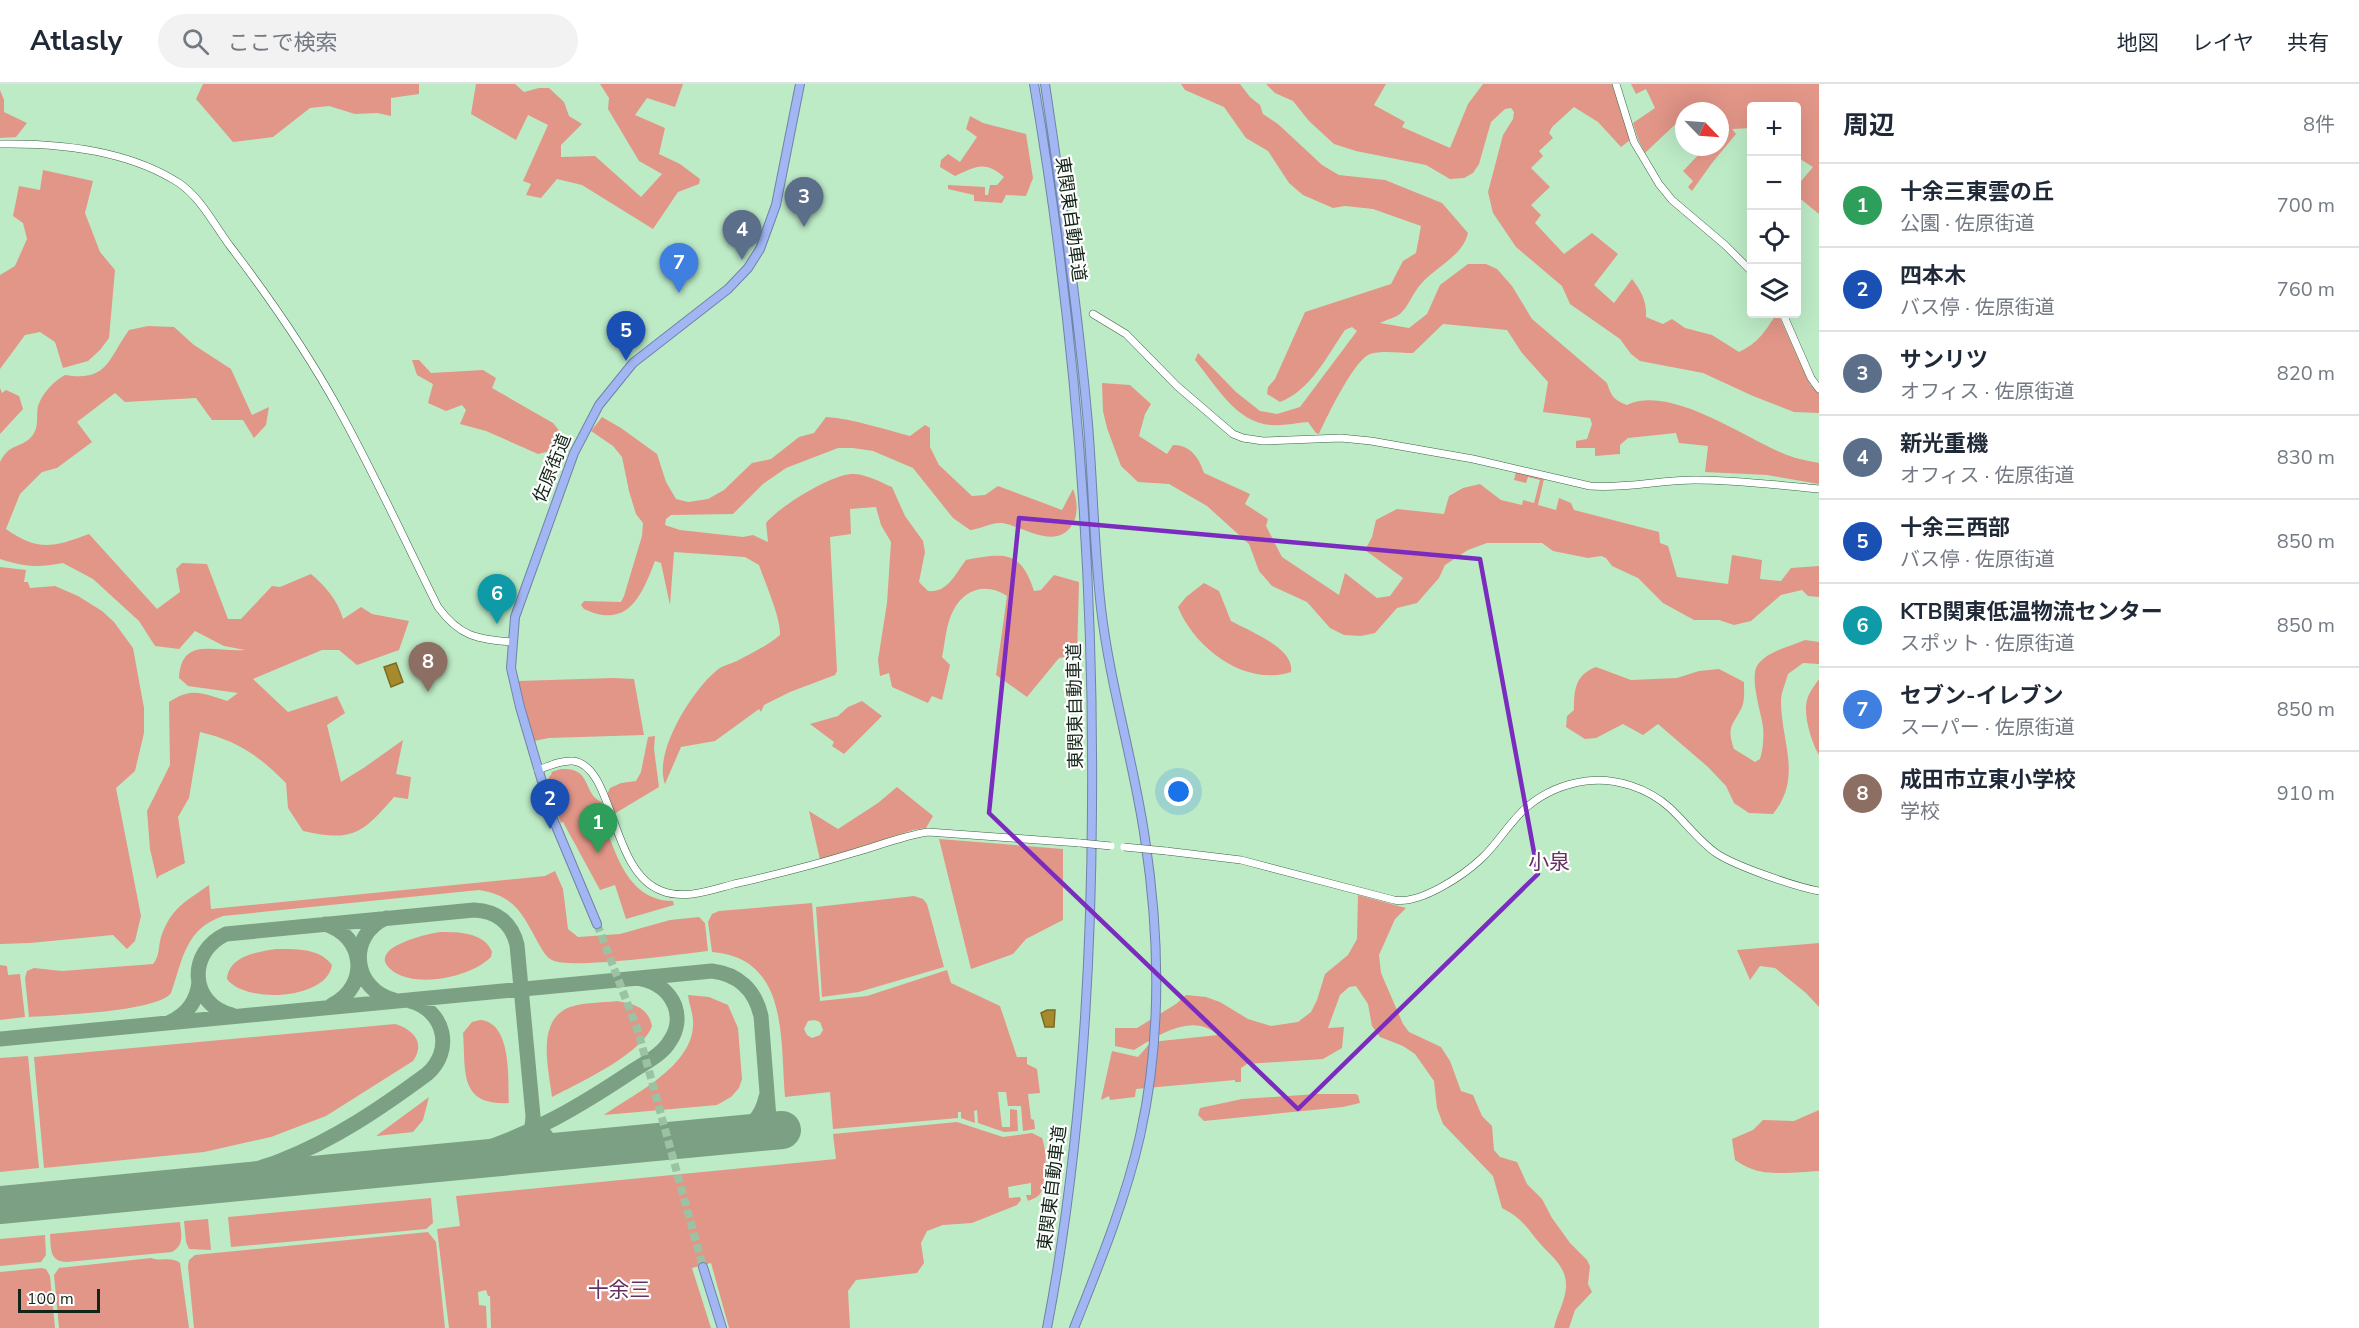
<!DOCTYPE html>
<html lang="ja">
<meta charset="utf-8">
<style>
body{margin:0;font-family:"Nunito Sans","Noto Sans JP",sans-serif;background:#f2f2f3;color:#1f2937}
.controls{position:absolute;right:18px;top:18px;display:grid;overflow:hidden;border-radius:6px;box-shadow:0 6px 24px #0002}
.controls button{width:54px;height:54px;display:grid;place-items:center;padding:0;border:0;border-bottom:2px solid #e0e1e3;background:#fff;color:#1f2937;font:30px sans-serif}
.compass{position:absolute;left:1675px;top:18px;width:54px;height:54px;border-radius:50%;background:#fff;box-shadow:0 6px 24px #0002;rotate:115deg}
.scale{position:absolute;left:18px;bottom:15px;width:82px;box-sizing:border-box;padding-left:6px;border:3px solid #132518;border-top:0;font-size:16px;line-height:21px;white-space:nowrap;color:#132518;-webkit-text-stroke:4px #fefefe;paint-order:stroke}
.you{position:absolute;left:1179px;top:708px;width:21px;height:21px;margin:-15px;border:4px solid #fff;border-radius:50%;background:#1a73e8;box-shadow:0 0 0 9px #1a73e833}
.badge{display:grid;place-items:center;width:39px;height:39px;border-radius:50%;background:#db2777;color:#fff;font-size:20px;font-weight:700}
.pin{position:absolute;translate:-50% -50px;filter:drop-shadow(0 2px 3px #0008)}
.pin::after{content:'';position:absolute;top:32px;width:21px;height:18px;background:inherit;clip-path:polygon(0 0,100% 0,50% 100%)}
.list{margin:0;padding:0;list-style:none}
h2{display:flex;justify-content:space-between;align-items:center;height:78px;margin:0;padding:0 24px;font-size:26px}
h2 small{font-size:20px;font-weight:400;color:#747a83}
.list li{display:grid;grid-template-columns:39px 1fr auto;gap:18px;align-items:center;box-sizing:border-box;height:84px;padding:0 24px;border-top:2px solid #e0e1e3}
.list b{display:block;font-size:22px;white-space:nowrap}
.list p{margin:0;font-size:20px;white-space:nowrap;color:#747a83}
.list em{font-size:20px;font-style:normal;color:#747a83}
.icon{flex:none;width:33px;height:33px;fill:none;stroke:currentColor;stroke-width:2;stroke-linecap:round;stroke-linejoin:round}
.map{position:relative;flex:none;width:1819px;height:1244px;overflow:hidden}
header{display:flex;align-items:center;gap:36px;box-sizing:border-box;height:84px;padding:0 30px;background:#fff;border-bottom:2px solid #e0e1e3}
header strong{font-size:28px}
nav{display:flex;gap:33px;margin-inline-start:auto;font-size:21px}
.search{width:420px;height:54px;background:#f2f2f3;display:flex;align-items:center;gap:15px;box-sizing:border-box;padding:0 21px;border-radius:33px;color:#747a83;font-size:22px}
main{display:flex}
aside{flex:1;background:#fff}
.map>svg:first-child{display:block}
</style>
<header>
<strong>Atlasly</strong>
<div class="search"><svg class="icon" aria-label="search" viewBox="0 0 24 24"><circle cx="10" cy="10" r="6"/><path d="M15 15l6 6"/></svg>ここで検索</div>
<nav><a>地図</a><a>レイヤ</a><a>共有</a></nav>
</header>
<main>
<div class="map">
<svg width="1819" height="1244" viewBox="0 0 1819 1244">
<rect width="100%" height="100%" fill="#bdebc6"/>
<!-- green -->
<path fill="#e29688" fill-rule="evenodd" d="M203 0H419V10L391 14V32L377 29 355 30 329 22 310 24 273 53 233 58 196 15Z
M476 0H515L524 8 539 4H549L564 18 569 32 582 40 561 61V73L595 72 641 113 662 90 639 77 608 25 609 14 600 0H683L675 23 647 14 635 31 665 44 659 70 680 80 700 95 699 100 678 108 653 145 582 101 557 95 541 114 526 111 531 100 523 97 548 41 528 31 516 56 471 30Z
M1181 0H1240L1250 13 1260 21 1263 30 1278 40 1322 81 1339 91 1385 96 1442 119 1468 149C1463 172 1434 184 1420 201 1413 209 1409 221 1401 229 1396 234 1385 236 1380 239L1409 244 1427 230 1440 201 1468 180H1486L1497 185 1512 202 1532 235 1607 299C1611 312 1614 316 1627 321 1671 300 1745 355 1787 371 1797 375 1809 377 1819 379V400L1767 391 1705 388 1708 362 1679 359 1676 349 1628 354 1620 361V370L1595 372V364H1576V357L1587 355 1592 340 1590 334 1543 328 1548 298 1522 269 1507 246 1443 240 1413 269C1400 269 1382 266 1370 270 1354 276 1327 333 1319 350L1316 349 1308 338C1296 339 1283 342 1271 341 1236 339 1215 300 1195 276L1198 269 1236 308 1260 327 1277 330 1300 323 1357 247 1352 243 1345 246C1327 272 1311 306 1280 318L1267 310 1268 303 1275 295 1305 228 1391 200 1403 177 1416 169 1421 142 1373 125 1345 122 1333 124 1303 111 1289 99 1268 67 1246 54 1224 23 1185 6Z
M1266 0H1386L1374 21 1405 38 1402 43 1450 64 1468 20 1483 0H1612L1630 56 1621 63 1598 38 1574 23 1552 43 1549 49 1553 54 1539 67 1543 72 1531 84 1550 103 1531 121 1541 131 1535 139 1564 170 1592 149 1618 170 1594 201 1614 219 1632 195C1641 207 1647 217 1646 233L1663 240 1672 235 1685 244 1712 251 1739 268C1758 259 1766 247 1776 230H1778L1810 300 1819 309V329L1794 328 1753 312 1703 289 1640 277 1631 270 1620 255 1570 220 1562 202 1516 163 1493 129 1488 108 1503 51 1513 35 1514 28 1511 24 1505 25 1491 38 1479 80 1473 89 1464 94 1450 95 1426 81 1356 67 1334 60 1309 37 1293 17 1275 9Z
M1631 0H1819V130L1797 112V102L1813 83 1797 73 1796 22H1752L1751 44 1732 45 1736 50 1712 79 1692 107 1688 103 1693 97 1683 87 1706 63H1720V27H1684V32L1645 69 1638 55 1633 39 1655 24 1646 5 1636 10Z
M0 6 4 16V28L27 39 16 53 0 54Z
M970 32 983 39 1026 50 1033 94 1026 112 1006 111 1002 119 974 117V111L948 105V101L985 103V111H988L990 101H997L1004 93C984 76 976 83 955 92L940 83 941 76 948 70 960 78 977 53 966 45Z
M43 86 93 97 85 129 100 168 115 186 109 254 100 266 88 277 63 284 55 258 40 248 25 251 0 285V191L15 182 27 155 23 139 13 132 19 102 40 106Z
M148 242 174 243 194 261 231 285 252 331 269 323 266 341 254 354 243 336H212L196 314 125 318 115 309 77 338 92 358 57 384 42 388 20 410 6 445C38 468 54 463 89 450L157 525 180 508 176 485 182 479 207 480 228 535H241L272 502 280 503 311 490C326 503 337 515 343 535L361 523 372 530 409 537 399 566 357 581 339 566H322L253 595 288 628 337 612 345 629 327 641 341 698 365 683 403 656 396 690 411 693 408 715 394 713C362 750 353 758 303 747L288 724 286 699C258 671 238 657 200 648L189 714 178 733 185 779 159 792 157 795 150 765 147 727 170 681 169 618C192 603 202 609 227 617L238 609 188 602 179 594C181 551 217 569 245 566L224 562 195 547 179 565 155 562 139 537 93 495 63 479C37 484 25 483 0 475V378C10 357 25 365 34 349 39 341 36 331 38 322 43 308 53 298 65 291 108 298 108 275 129 246Z
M412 276H419L431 289 483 286 496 294 492 304 553 339 562 350 561 359 550 367 538 370 486 347 460 340 466 326 462 321 446 327 428 319 433 300 417 291Z
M1102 299 1130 301 1151 320 1145 330 1139 352 1167 370 1173 361C1191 361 1199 374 1204 389L1250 410 1245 420 1268 435 1266 442 1282 473 1339 511 1345 489 1377 514 1390 512 1403 494 1365 466 1372 453 1376 436 1397 425 1444 430 1449 412 1463 404 1480 400 1501 416 1522 421 1523 416 1534 419 1540 396 1528 393 1526 399 1514 396 1516 388 1544 395 1538 421 1556 426 1559 414 1571 419 1574 426 1659 448 1660 459 1668 462 1677 493 1728 500 1732 471 1762 476 1760 495 1781 497 1791 484 1819 482V513L1808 512 1802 506 1781 511 1751 537 1734 541 1719 536H1694L1663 519 1638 494 1612 482 1606 474 1601 472 1588 474 1553 467 1542 459H1487L1468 466 1445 481 1439 494 1417 519 1397 524 1375 549 1361 552 1344 551 1330 544 1307 518 1272 502 1259 487 1249 460 1207 422 1169 400 1138 398 1121 382 1107 344 1103 327Z
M0 304 2 309 6 306 19 312 23 325 0 350Z
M602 333 621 344 657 370 666 398 676 415 688 418 708 415 724 406 752 379 771 375 799 353 814 349 826 333C854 335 883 345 910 352L925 341 930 344V363L939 381 972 412 985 411 998 402 1062 426 1073 405C1077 415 1079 431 1072 441 1056 467 1023 442 1002 439 991 438 981 445 970 446L953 434 913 384 873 367 853 364H838L786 384 763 400 733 430 671 431 666 435 665 441 680 446 743 453 753 451 768 458 766 439C780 422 829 392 851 390 865 389 880 398 892 403L905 432 923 457 925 468 919 498 928 507C948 509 955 490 966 476 1004 469 1021 466 1034 507L1041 506 1054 491 1079 498 1077 573 1072 575 1065 573 1059 574 1027 613 996 591 1007 512C986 498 964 505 953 527 946 540 945 559 942 573L950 581 942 616 932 612 928 619 892 603 889 589 880 592 878 576 887 519 891 458 881 441 876 423 850 425 851 450 830 453 837 587 835 591 790 608 764 621 761 628 759 625 715 657 681 663 665 700C653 668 692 607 716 587 721 582 730 580 737 577 752 569 767 562 780 551 781 534 765 499 759 481L745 473 674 468 670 521 661 479 655 477C642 511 628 546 584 525L581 521 584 517 621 518 624 512 642 452 643 439 636 430 629 407 622 373 613 362 591 347Z
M0 483 26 486 24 498H28L30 504 55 502 78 512 102 527 114 538 133 564 144 624V649L135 687 116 704 141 832 135 857 127 865 113 851 30 859 0 860Z
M1204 499 1219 507 1231 537C1249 547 1295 564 1291 588 1246 603 1195 565 1178 523L1186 513Z
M1805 556 1819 558V580L1803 579 1788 590C1786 598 1781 608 1781 617 1781 658 1803 693 1773 730L1749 729 1734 719 1726 702 1708 683 1658 640 1643 651 1623 640 1596 654 1585 655 1566 643 1567 632 1574 626C1574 606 1575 591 1596 583L1631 596 1677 594 1699 587 1719 585 1744 598C1744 605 1745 616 1742 623 1733 642 1726 641 1734 665L1755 678 1760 675C1763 666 1764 653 1763 643 1761 627 1748 591 1759 579 1769 567 1791 562 1805 556Z
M613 594 634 595 644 651 549 654 534 657 518 597Z
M1819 595V671C1811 657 1803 631 1807 616 1809 608 1815 601 1819 595Z
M862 617 882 632 844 670 832 662 834 658 810 640 838 632 848 623Z
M655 652 654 665 659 703 614 730 607 711 610 704 621 699 636 697 641 688 648 653Z
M561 685C593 683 582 710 602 718L600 727C614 763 625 817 673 817L674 821 626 835 615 801 600 806 563 738 561 739 546 698 552 689 551 688Z
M897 703 933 732 926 744 913 746 820 776 809 727 838 745 878 719Z
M939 755 1063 765V836L1026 855 1013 870 971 885Z
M555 787 563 805 568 845 578 853 620 850 670 836 699 833 705 839 708 867C681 870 569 886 552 876 546 873 543 867 540 862 523 832 517 812 479 806L223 832C185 845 183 875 171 909 157 928 56 931 29 933L25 894 27 887 34 884 62 887 153 880C160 872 158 863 161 853 171 824 185 818 209 801L211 825 545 792Z
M1358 811 1406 824 1395 835 1379 871 1381 889 1403 940 1409 948 1441 963 1450 977 1461 1007 1473 1011 1482 1032 1492 1042 1494 1066 1500 1073 1517 1078 1527 1100 1542 1115 1552 1134 1570 1159 1587 1176 1590 1182 1588 1200 1592 1208 1575 1226 1569 1244H1554C1557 1230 1565 1218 1566 1203 1567 1181 1549 1171 1537 1156 1524 1140 1521 1134 1502 1124L1493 1092 1443 1040 1437 1024 1434 997 1415 970 1403 962 1380 953 1372 942 1368 920 1356 902 1349 903 1340 911 1328 944 1344 943 1342 964 1323 975 1247 980 1241 984V998H1235V996L1136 1005 1135 1013 1110 1016 1109 1012 1101 1016 1112 967 1138 973 1151 958 1218 951C1192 928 1159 951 1134 966L1115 962V944H1137L1176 920 1186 911 1206 913 1220 918 1248 935 1271 942 1298 938 1311 928 1317 916 1325 890 1348 871 1357 855Z
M914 812 923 815 927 820 944 883 859 908 822 913 816 823Z
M812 819 820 917 867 912 947 886 951 899 1000 922 1017 973H1027V980L1037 985 1040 1009 1028 1010 1031 1035 1034 1036 1035 1045 1023 1047 1021 1022H1008L1006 1008H998L1002 1043H1010V1025L1017 1026 1018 1047 1004 1048 978 1039 977 1026 974 1027 975 1039 961 1034V1028H958V1034L833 1045 830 1008 785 1013C780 955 789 874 712 868L708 838 712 830 719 827ZM814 936 820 938 823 946 820 951 812 954 807 951 804 945 808 937Z
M440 848C457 848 485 848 492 868L491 873C471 893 419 904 394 888 361 865 426 850 440 848Z
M1819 859V923L1806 909 1775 884 1760 882 1750 896 1737 866Z
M276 865C295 865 320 864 332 881 327 916 245 920 227 895 229 872 257 868 276 865Z
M0 881 7 882 8 891 20 890 25 933 0 936Z
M688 911 709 913 728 921 738 944 742 995 739 1004 731 1013 717 1021 604 1031C634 1010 691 983 693 942 694 931 689 921 688 911Z
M617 917C634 920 648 923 652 942 642 970 579 999 552 1013 549 986 535 936 570 923 584 918 602 919 617 917Z
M480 936C512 938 508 995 509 1019 458 1022 466 986 463 949L472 938Z
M395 940C413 945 426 959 413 977L326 1032 271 1053 204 1068 44 1084 34 973Z
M28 972 39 1084 0 1088V974Z
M1317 1010H1355L1358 1011 1360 1019 1343 1023 1204 1037 1198 1031 1200 1024 1242 1015Z
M429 1013 423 1036 413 1048 376 1052Z
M1819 1026V1087C1800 1088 1769 1092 1752 1085 1746 1083 1740 1079 1735 1076L1732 1055 1753 1046 1763 1036 1794 1037Z
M957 1038 1003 1053 1032 1049 1042 1054C1047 1067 1048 1097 1040 1110 1037 1114 1032 1115 1028 1117L1026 1111H1031V1099L1008 1103 1009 1114 1020 1113 1021 1116 1017 1121 972 1139 943 1141 927 1147 921 1159 924 1179 917 1189 856 1196 848 1207 850 1244H729L711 1179 692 1184 711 1244H491L490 1212H488L486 1206 478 1208 479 1221 486 1222 487 1244H449L437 1145 460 1142 456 1112 836 1075 833 1050Z
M431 1114 433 1139 426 1145 231 1163 228 1133Z
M208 1135 211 1166 189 1165 186 1158 184 1137Z
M180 1138C181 1150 185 1161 172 1168L67 1178C49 1178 51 1164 50 1150Z
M428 1148 436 1158 445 1244H194L188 1182 189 1176 195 1171Z
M45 1151 46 1171 41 1178 0 1182V1155Z
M151 1174C161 1178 171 1172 180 1179L189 1244H59L54 1191 59 1184Z
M41 1184 46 1185 50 1192 55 1244H0V1188Z"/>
<!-- water -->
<path fill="#a78a2b" stroke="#7b6c25" stroke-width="1.5" d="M396 579 403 598 391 603 384 583Z
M1047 926H1055L1054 943H1045L1041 929Z"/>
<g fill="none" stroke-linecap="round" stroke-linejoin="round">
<!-- taxiway -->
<path stroke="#7ca084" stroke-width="15" d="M386 834C346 852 353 906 394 916
M325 840C365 852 370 902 332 921
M232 931C189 920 187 868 226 850L474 826C497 827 512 839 517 861L533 1032C532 1073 499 1073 468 1076 449 1078 430 1080 411 1082
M170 938C188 930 197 917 199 898
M0 955 712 887C738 890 755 906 761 932L770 1047
M535 1038 549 1056 571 1066
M732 1051C750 1045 762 1032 766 1013
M472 1069C531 1051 580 1022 631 988 644 979 662 971 670 957 677 947 679 934 675 922 669 907 656 898 641 895
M183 1104C216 1096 249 1089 280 1077 334 1056 381 1024 427 990 454 967 445 926 410 917"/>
<!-- runway -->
<path stroke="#7ca084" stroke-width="38" d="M0 1121 782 1046"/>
<!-- highway-tunnel -->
<path stroke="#9bc3a3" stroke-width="8" stroke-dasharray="8 4" stroke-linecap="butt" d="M597 840 638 947 703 1183"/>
<defs>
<path id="secondary" d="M1616 0 1634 58 1659 100 1672 116 1725 161 1752 188
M0 60C59 59 128 66 179 99 201 114 215 142 230 162 269 213 307 268 338 324 374 389 405 457 438 523 460 553 477 555 512 558
M1093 230 1126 250 1177 302 1233 350 1243 354 1263 357 1341 354 1371 357 1473 375 1590 402C1625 405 1660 396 1695 396 1737 396 1778 401 1819 405
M1783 230 1811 294 1819 305
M538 686C549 682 561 676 573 677 615 682 610 789 662 807 685 816 711 806 734 800 774 791 814 781 853 769 878 762 902 752 928 748L1080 759
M1166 767 1241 776 1394 816C1420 821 1464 791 1482 774 1499 758 1510 737 1528 722 1545 708 1564 700 1586 697 1615 693 1648 704 1670 724 1686 739 1699 757 1716 769 1735 782 1796 803 1819 807"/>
<path id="highway" d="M1034 0C1075 240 1094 482 1092 725 1091 899 1080 1073 1047 1244
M1045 0C1062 113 1078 226 1088 340 1093 402 1094 463 1101 524 1110 602 1134 678 1145 755 1160 854 1162 954 1140 1052 1125 1118 1099 1181 1074 1244
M597 840 553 735 520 623 511 584 515 533 574 369 599 321 633 279 728 205 748 184 760 165 776 121 800 0
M703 1183 722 1244"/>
</defs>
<!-- secondary casing -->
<use href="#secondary" stroke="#3a6344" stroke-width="8"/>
<!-- highway casing -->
<use href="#highway" stroke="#7083a7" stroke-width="10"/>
<!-- secondary -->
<use href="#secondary" stroke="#fff" stroke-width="7"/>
<!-- highway -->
<use href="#highway" stroke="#a2b6f4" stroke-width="8"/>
<defs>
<path id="secondary-bridge" d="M1080 759 1111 762
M1124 763 1166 767"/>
</defs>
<!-- secondary-bridge casing -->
<use href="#secondary-bridge" stroke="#3a6344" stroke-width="8" stroke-linecap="butt"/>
<!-- secondary-bridge -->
<use href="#secondary-bridge" stroke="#fff" stroke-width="7"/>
</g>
<!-- marked area -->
<path fill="none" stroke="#7b2cbf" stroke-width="4.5" stroke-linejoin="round" d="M1019 434 1480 475 1538 790 1298 1025 989 729Z"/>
<g text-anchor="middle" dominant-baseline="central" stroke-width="4.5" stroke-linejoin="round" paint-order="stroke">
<!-- street labels -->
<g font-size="18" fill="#132518" stroke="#fefefe">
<text transform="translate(1071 135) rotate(82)">東関東自動車道</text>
<text transform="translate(552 384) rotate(-68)">佐原街道</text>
<text transform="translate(1075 622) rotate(-91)">東関東自動車道</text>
<text transform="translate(1052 1104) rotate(-83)">東関東自動車道</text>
</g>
<!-- quarter labels -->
<g font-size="21" fill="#653160" stroke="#fefefe">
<text x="1549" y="778">小泉</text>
<text x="619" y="1206">十余三</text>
</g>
</g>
</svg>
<div class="controls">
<button>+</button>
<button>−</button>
<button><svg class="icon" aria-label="locate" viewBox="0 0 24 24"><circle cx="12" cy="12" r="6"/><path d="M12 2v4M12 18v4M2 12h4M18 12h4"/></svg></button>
<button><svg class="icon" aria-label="layers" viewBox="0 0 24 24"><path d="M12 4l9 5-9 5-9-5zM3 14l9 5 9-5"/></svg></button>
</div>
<svg class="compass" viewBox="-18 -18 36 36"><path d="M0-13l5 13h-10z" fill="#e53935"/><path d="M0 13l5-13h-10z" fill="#747a83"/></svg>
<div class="scale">100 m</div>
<div class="you"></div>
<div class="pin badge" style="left:598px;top:769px;background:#2e9e5b">1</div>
<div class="pin badge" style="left:550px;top:745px;background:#1a4fb4">2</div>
<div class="pin badge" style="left:804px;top:143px;background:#5c6f8a">3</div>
<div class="pin badge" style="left:742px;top:176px;background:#5c6f8a">4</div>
<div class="pin badge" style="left:626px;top:277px;background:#1a4fb4">5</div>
<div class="pin badge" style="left:497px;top:540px;background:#0f9aa8">6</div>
<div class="pin badge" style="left:679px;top:209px;background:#3f7fe0">7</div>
<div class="pin badge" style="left:428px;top:608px;background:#8d6e63">8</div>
</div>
<aside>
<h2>周辺<small>8件</small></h2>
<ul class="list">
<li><span class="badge" style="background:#2e9e5b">1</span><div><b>十余三東雲の丘</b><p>公園 · 佐原街道</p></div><em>700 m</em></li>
<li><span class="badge" style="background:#1a4fb4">2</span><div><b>四本木</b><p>バス停 · 佐原街道</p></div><em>760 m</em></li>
<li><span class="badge" style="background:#5c6f8a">3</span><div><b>サンリツ</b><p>オフィス · 佐原街道</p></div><em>820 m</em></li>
<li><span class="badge" style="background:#5c6f8a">4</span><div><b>新光重機</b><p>オフィス · 佐原街道</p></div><em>830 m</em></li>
<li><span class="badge" style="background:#1a4fb4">5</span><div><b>十余三西部</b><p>バス停 · 佐原街道</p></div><em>850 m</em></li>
<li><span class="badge" style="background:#0f9aa8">6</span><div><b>KTB関東低温物流センター</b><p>スポット · 佐原街道</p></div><em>850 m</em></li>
<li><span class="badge" style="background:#3f7fe0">7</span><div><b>セブン-イレブン</b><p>スーパー · 佐原街道</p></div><em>850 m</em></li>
<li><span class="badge" style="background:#8d6e63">8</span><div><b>成田市立東小学校</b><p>学校</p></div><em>910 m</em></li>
</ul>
</aside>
</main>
